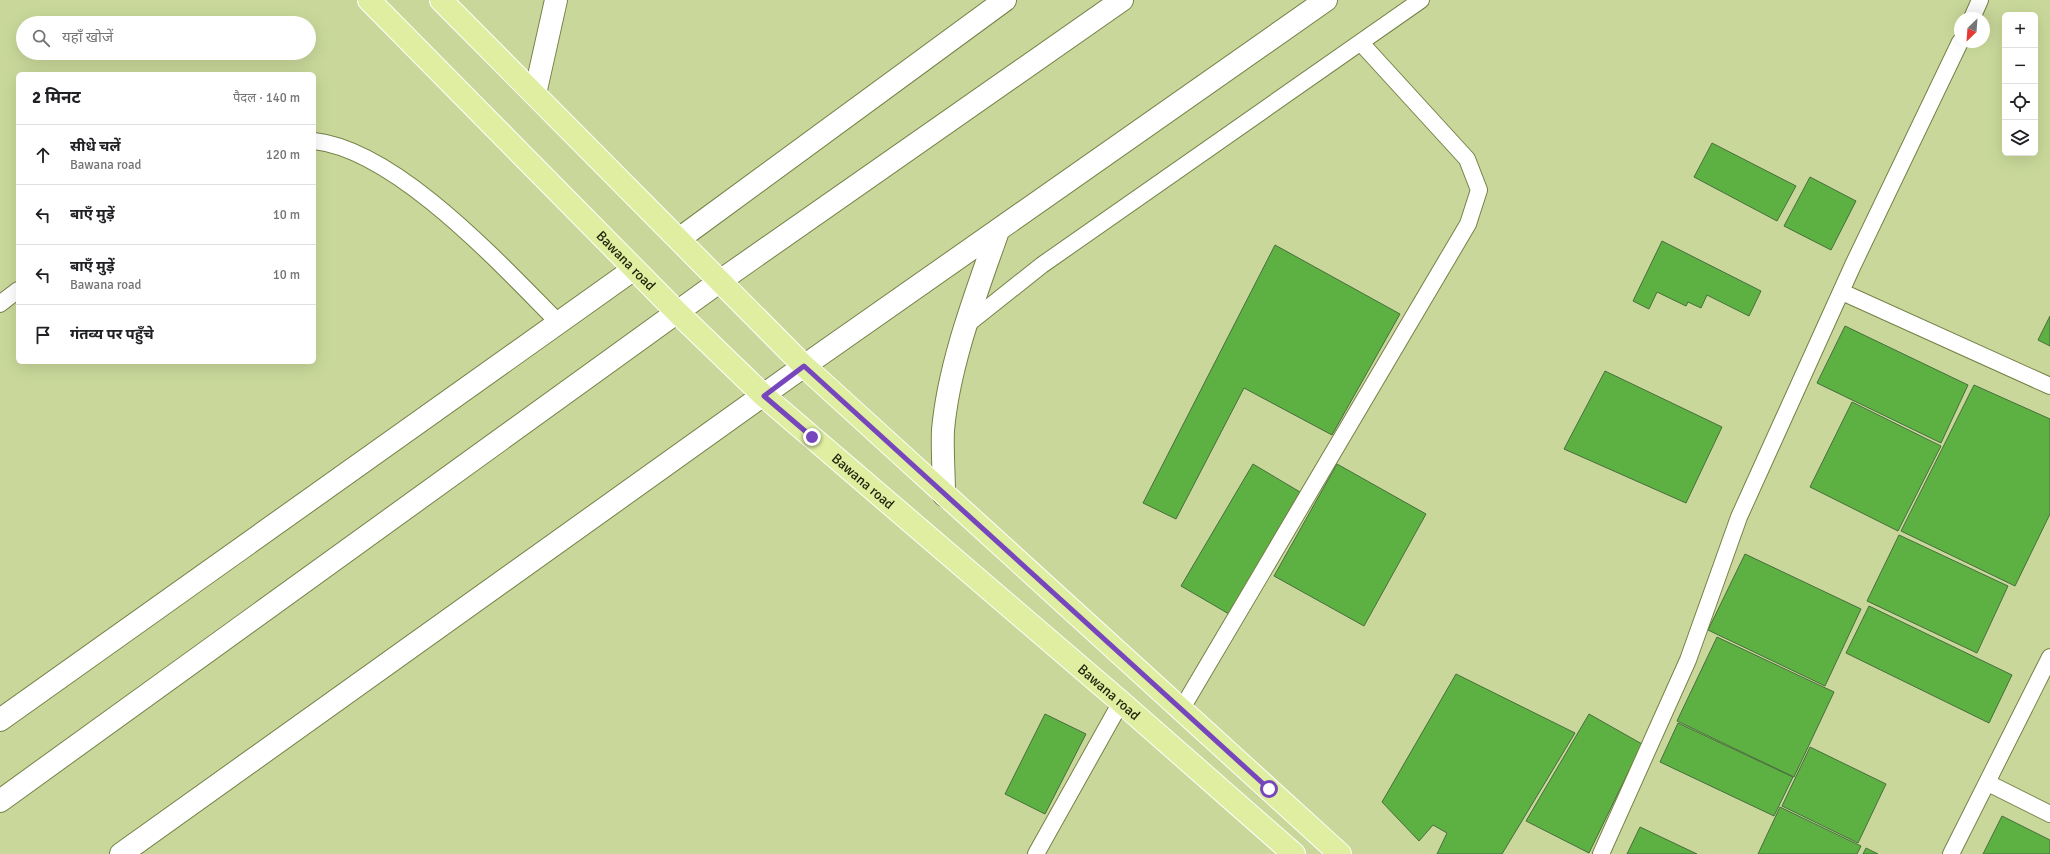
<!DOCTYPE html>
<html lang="hi">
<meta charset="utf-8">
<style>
body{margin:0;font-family:Signika,"Noto Sans Devanagari",sans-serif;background:#f2f2f2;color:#202124}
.controls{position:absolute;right:12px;top:12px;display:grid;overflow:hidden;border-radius:6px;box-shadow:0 4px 16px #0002}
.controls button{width:36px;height:36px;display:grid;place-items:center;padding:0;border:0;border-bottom:1px solid #e0e0e0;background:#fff;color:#202124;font:20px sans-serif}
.compass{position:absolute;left:1954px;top:12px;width:36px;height:36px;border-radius:50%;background:#fff;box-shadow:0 4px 16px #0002;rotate:205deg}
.stop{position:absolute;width:12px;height:12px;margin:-9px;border:3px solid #7746bd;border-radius:50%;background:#fff}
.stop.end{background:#7746bd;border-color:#fff;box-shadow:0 1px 4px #0008}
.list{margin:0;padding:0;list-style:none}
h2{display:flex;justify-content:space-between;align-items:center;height:52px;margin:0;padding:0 16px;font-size:17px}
h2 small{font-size:13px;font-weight:400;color:#757577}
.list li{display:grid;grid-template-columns:26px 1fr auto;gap:12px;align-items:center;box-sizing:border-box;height:60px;padding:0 16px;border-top:1px solid #e0e0e0}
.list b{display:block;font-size:15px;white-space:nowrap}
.list p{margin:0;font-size:13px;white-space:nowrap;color:#757577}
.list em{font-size:13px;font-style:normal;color:#757577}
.icon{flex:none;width:22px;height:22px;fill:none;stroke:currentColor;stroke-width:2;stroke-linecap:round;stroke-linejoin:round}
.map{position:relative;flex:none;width:2050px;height:854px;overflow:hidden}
.search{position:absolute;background:#fff;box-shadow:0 4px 16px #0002;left:16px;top:16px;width:300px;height:44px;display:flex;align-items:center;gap:10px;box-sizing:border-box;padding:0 14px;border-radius:22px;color:#757577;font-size:15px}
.panel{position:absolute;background:#fff;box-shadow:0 4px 16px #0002;left:16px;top:72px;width:300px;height:292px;border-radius:6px}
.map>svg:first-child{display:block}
</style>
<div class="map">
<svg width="2050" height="854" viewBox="0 0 2050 854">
<rect width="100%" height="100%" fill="#c9d89a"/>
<!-- building -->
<path fill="#5cb142" stroke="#486d3e" d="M1712 143 1796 186 1777 221 1694 177Z
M1810 177 1856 201 1831 250 1784 226Z
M1662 241 1761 291 1749 316 1707 295 1701 308 1688 302 1686 306 1657 292 1649 309 1633 301Z
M1275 245 1400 314 1332 435 1244 388 1176 519 1143 503Z
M2050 316V346L2038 340Z
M1845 326 1968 385 1941 443 1817 383Z
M1605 371 1722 427 1686 503 1564 449Z
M1974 385 2050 419V514L2015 586 1901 531Z
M1852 402 1941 446 1898 531 1810 487Z
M1253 464 1300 492 1229 614 1181 586Z
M1337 464 1426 514 1364 626 1274 576Z
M1899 535 2008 586 1977 653 1867 601Z
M1745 554 1861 609 1825 686 1708 630Z
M1869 606 2012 675 1989 723 1846 653Z
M1717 637 1834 692 1794 777 1677 721Z
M1456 674 1575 733 1502 854H1437L1447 833 1433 825 1419 841 1382 802Z
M1045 714 1086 734 1045 814 1005 794Z
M1589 714 1642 744 1589 853 1526 821Z
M1678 723 1793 777 1774 816 1660 762Z
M1810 747 1886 784 1858 843 1782 806Z
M1780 807 1861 846 1857 854H1758Z
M2002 816 2050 840V854H1983Z
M1640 827 1697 854H1627Z
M1866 848 1878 854H1863Z"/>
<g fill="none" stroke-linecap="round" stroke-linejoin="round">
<defs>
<path id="lane" d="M1972 18 1980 0
M314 141C397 150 501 265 559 323
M1842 292 2050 386
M0 304 18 290
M964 327 1042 265 1421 0
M1181 710 1468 224 1479 190 1467 159 1361 43
M1988 783 2050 814
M1036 854 1121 702
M1601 854 1688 660 1739 517 1853 265 1960 42
M1951 854 2050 657"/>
<path id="street" d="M535 94 556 0
M679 239 1005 0
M0 720 634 269"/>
<path id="secondary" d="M944 495C944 473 942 451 943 430 949 363 976 294 998 231
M0 801 730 274 1122 0
M121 854 804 366 1326 0"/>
<g id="primary">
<path id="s1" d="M369 0 677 312 764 396 1121 702 1294 854"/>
<path d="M441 0 804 366 1340 854"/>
</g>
</defs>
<!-- lane casing -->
<use href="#lane" stroke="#758147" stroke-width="18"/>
<!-- street casing -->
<use href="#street" stroke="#758147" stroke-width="24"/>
<!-- secondary casing -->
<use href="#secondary" stroke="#758147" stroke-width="24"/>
<!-- primary casing -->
<use href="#primary" stroke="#fff" stroke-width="24"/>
<!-- lane -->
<use href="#lane" stroke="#fff" stroke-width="16"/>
<!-- street -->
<use href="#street" stroke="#fff" stroke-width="22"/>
<!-- secondary -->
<use href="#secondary" stroke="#fff" stroke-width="22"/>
<!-- primary -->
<use href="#primary" stroke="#dfeea1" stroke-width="22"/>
</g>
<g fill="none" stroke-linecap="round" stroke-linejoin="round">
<!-- route -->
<path stroke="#7746bd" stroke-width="5" d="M812 437 764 396 804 366 1269 789"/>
</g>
<g text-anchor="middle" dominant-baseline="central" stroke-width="3.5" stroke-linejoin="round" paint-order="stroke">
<!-- street labels -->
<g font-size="14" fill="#1d2209" stroke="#edf5d6">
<text stroke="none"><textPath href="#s1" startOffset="366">Bawana road</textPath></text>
<text stroke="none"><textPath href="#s1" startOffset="690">Bawana road</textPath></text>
<text stroke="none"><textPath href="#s1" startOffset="1014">Bawana road</textPath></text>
</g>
</g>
</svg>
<div class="controls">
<button>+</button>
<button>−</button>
<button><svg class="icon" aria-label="locate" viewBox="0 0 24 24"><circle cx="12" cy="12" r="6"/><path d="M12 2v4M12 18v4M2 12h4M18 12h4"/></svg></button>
<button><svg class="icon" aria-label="layers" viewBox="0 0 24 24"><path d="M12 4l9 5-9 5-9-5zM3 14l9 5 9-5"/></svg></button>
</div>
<svg class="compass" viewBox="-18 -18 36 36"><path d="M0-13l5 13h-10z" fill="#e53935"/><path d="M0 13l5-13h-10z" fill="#757577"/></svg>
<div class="stop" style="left:1269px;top:789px"></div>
<div class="stop end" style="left:812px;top:437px"></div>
<div class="search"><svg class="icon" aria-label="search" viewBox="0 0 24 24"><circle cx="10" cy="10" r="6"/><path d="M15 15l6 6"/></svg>यहाँ खोजें</div>
<section class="panel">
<h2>2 मिनट<small>पैदल · 140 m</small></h2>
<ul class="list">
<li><svg class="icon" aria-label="ahead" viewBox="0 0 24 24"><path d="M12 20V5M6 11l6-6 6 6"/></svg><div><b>सीधे चलें</b><p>Bawana road</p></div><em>120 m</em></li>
<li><svg class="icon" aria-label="left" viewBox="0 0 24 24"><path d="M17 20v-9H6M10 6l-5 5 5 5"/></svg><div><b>बाएँ मुड़ें</b></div><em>10 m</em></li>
<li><svg class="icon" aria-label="left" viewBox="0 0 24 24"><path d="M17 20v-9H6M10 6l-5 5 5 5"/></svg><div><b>बाएँ मुड़ें</b><p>Bawana road</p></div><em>10 m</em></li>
<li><svg class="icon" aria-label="arrive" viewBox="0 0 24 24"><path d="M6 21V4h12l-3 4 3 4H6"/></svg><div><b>गंतव्य पर पहुँचे</b></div></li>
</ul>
</section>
</div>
